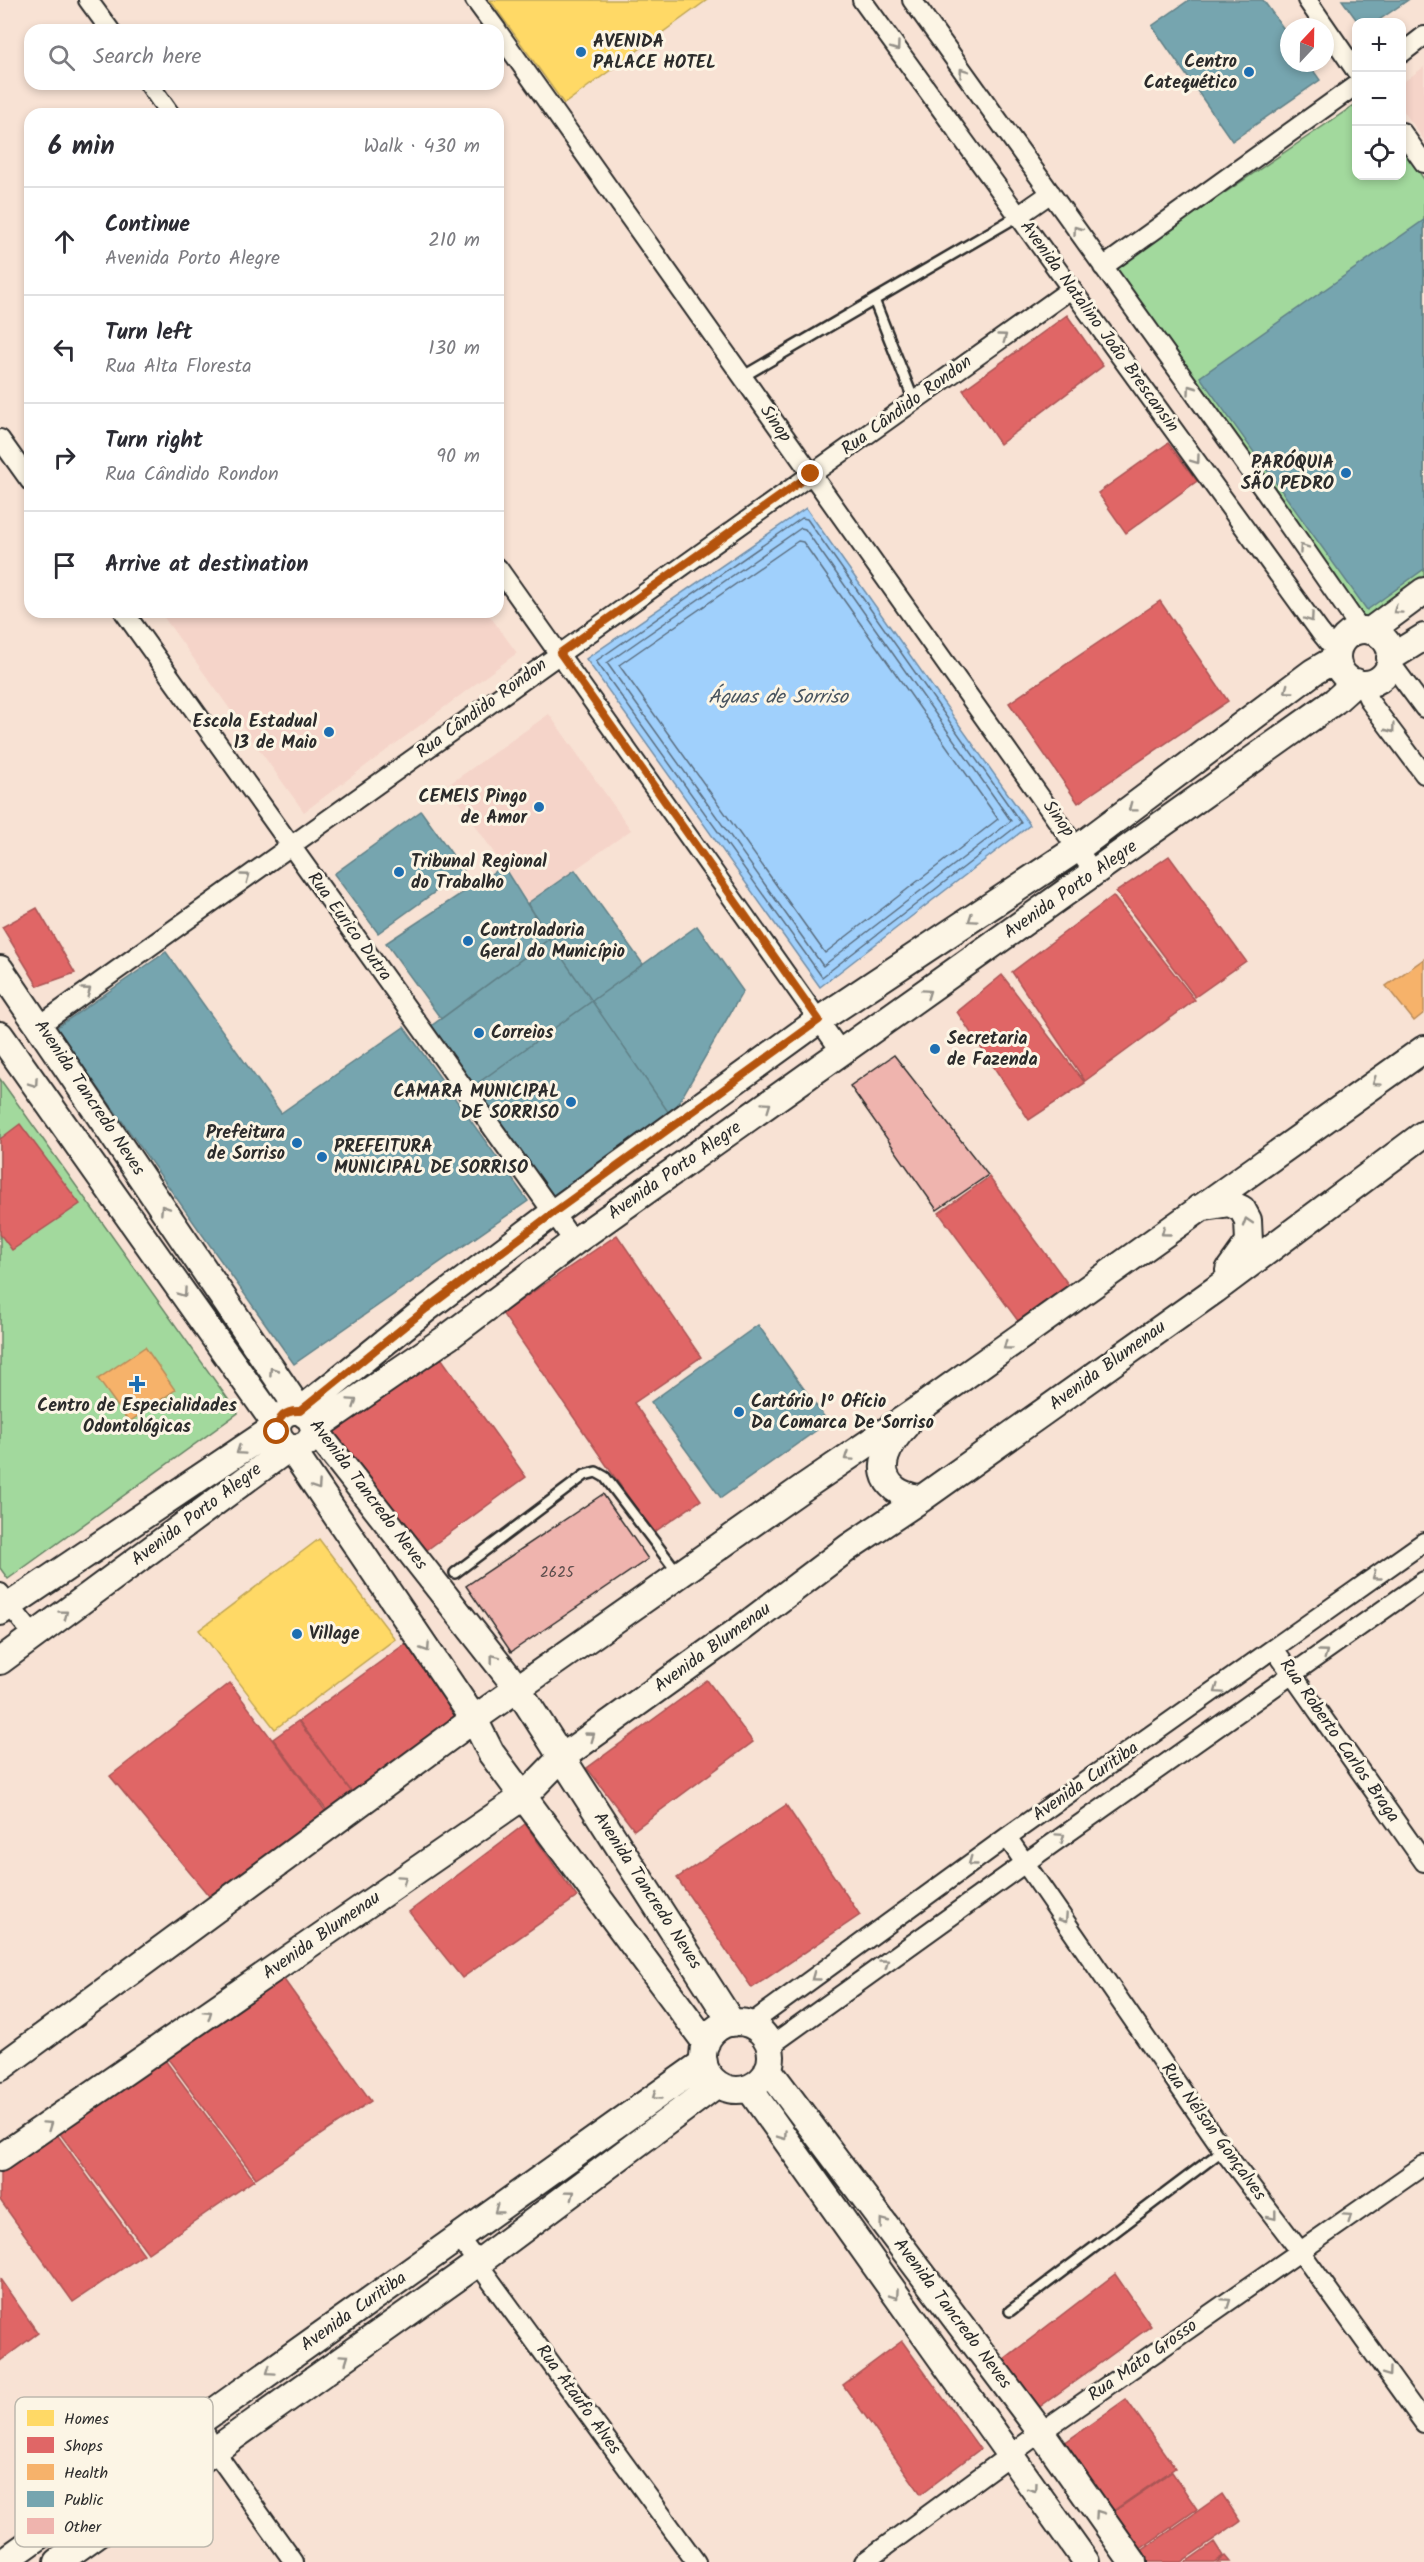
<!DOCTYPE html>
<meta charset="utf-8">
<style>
body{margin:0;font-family:Kalam,sans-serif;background:#f2f2f3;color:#2b2b33}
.controls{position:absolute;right:18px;top:18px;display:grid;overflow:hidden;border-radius:12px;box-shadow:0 3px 9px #0003}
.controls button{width:54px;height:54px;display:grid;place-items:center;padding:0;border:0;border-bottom:2px solid #e1e1e2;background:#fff;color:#2b2b33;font:30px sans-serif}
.compass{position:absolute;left:1280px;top:18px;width:54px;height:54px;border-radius:50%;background:#fff;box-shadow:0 3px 9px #0003;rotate:22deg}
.stop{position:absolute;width:18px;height:18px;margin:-14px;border:4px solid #b45309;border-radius:50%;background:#fff}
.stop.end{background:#b45309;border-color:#fff;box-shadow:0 2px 6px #0008}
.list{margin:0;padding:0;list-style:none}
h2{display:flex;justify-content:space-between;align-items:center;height:78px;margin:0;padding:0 24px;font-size:26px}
h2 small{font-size:20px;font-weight:400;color:#7c7c81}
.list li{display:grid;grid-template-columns:39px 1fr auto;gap:18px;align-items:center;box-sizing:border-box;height:108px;padding:0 24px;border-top:2px solid #e1e1e2}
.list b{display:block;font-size:22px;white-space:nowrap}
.list p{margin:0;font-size:20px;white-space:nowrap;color:#7c7c81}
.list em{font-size:20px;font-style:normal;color:#7c7c81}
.icon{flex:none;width:33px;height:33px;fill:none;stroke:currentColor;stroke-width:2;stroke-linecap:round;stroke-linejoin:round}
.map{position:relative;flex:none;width:1424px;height:2562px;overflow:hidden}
.search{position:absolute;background:#fff;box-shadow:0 3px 9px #0003;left:24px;top:24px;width:480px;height:66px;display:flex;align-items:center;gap:15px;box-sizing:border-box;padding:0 21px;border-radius:18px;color:#7c7c81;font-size:22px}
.panel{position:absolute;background:#fff;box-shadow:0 3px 9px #0003;left:24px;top:108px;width:480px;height:510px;border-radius:18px}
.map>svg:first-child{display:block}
</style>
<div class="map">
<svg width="1424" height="2562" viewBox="0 0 1424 2562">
<rect width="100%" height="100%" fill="#f8e2d4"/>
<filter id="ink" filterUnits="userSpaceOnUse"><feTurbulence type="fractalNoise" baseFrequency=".0167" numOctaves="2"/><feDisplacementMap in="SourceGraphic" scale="12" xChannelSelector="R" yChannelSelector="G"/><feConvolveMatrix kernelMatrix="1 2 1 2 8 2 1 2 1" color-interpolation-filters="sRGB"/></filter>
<g filter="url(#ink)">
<!-- built -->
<path fill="#f5d4c9" d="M1424 67V140L1402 109V83Z
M160 612H487L517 653 304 812Z
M549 714 631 830 528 903 448 785Z"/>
<!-- green -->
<path fill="#a2d99d" stroke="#668264" stroke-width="1.5" d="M1356 104V176H1402V148L1424 179V578L1365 619 1355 609 1115 267Z
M0 1079 238 1413 8 1579 0 1568Z"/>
<!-- water -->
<path fill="#a0d0fc" stroke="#718ea8" stroke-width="1.5" d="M806 508 1030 825 820 987 586 659Z"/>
<!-- homes -->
<path fill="#ffd966" stroke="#bfa554" stroke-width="1.5" d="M490 0H707L564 104Z
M319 1539 395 1639 275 1729 199 1630Z"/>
<!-- shops -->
<path fill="#e06666" stroke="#aa5454" stroke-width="1.5" d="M1067 315 1103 366 1000 444 963 390Z
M1168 443 1197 481 1126 533 1098 493Z
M1160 601 1228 701 1078 803 1009 703Z
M1169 856 1246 961 1195 997 1116 892Z
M1113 896 1195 1000 1085 1081 1012 972Z
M37 908 75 973 38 986 2 927Z
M1002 975 1085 1083 1029 1120 957 1012Z
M20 1124 80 1204 12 1250 0 1234V1139Z
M989 1177 1071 1288 1021 1325 939 1213Z
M617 1235 701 1357 634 1403 701 1500 653 1533 502 1313Z
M439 1355 526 1477 424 1552 331 1432Z
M409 1641 465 1718 354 1795 299 1721Z
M707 1680 753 1742 634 1830 587 1768Z
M230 1683 326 1812 209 1896 110 1776Z
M298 1721 353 1794 328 1812 273 1739Z
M786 1805 860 1915 752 1988 677 1878Z
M525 1824 577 1897 462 1978 409 1912Z
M280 1974 371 2101 256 2178 165 2055Z
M162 2056 254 2180 148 2253 58 2131Z
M56 2133 144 2254 73 2302 0 2200V2173Z
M1115 2274 1151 2326 1034 2411 999 2363Z
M0 2279 38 2333 0 2361Z
M902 2341 980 2449 921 2494 843 2385Z
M1126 2399 1175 2468 1110 2513 1060 2446Z
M1172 2472 1197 2509 1139 2550 1112 2513Z
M1222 2494 1240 2521 1181 2562H1147L1140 2552Z
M1214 2542 1223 2556 1214 2562H1186Z
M1225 2556 1230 2562H1217Z"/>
<!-- health -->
<path fill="#f6b26b" stroke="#b98a58" stroke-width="1.5" d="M1424 959V1013L1414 1021 1386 986Z
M145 1347 175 1390 129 1422 98 1379Z"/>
<!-- public -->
<path fill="#76a5af" stroke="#608087" stroke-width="1.5" d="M1189 0H1263L1289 36V63H1308L1320 80 1232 141 1152 26Z
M1342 0H1408L1376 22H1358Z
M1424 220V569L1367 610 1200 377Z
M421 811 464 871 378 933 334 874Z
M503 866 549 939 441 1019 386 943Z
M575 870 643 964 592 1001 549 939 528 903Z
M697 926 743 991 671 1116 592 1001Z
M549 939 592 1001 471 1088 427 1029Z
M166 952 281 1113 404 1027 528 1201 294 1364 56 1028Z
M592 1001 671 1116 551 1201 471 1088Z
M758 1325 828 1422 721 1498 651 1402Z"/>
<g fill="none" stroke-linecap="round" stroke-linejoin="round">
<!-- shore -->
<path stroke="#5a6d7f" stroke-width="1.5" d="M802 518 807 519 1021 823 822 977 596 661Z
M801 528 805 529 1011 821 823 966 607 663Z
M798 541 803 542 998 819 825 953 619 665Z"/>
</g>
<!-- building -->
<path fill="#efb4ae" stroke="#2b2b2b" stroke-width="1.5" d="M894 1055 988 1175 937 1210 850 1086Z
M603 1494 648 1559 511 1652 466 1586Z"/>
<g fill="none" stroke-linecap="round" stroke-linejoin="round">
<defs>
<path id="lane" d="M874 300 914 401
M742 377 1018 216
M455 1573 585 1475 596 1472 605 1477 678 1573
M1010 2311 1223 2150"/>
<path id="street" d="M88 0 110 30
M475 0 497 30
M862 0 1320 632 1337 653
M912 0 1266 493 1361 630
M1307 0 1356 71
M498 32 1095 874
M1402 53 1424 36
M149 84 170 114
M1402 132 1424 163
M1018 216 1051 193
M1103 267 1356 85
M0 439 30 481
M498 568 842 1053
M124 612 574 1242
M1390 662 1424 708
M1361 683 1370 702 1424 774
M40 1025 1071 289
M0 1593 34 1636
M1275 1650 1424 1862
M1007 1837 1223 2150 1300 2251 1424 2423
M749 2025 1007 1837 1424 1542
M770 2046 1025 1863 1424 1581
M460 2239 696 2562
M199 2421 214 2450 294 2562
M864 2562 1041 2432 1424 2165"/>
<path id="secondary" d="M1337 657a27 27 0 1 1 54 0a27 27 0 1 1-54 0Z
M1370 631 1424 591
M1390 658 1424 637
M0 969 300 1411 311 1419 314 1429 518 1689 732 2023
M0 1035 277 1426C277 1436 281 1442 290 1447L474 1719 491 1753 706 2043
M1199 1208 1229 1203 1242 1209 1248 1220 1249 1242 1229 1270
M906 1425C891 1441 871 1470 895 1489 902 1495 913 1497 921 1499
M0 1612 277 1426C280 1414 288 1410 300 1411L426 1309 553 1213 819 1020 1078 848 1313 672 1337 658
M0 1661 290 1447C303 1449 313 1442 314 1429L448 1337 574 1242 1335 701 1356 682
M703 2056a34 34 0 1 1 68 0a34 34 0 1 1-68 0Z
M0 2068 474 1719 804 1487 923 1406 1424 1049
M768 2069 1041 2432 1133 2562
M749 2088 1086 2562
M0 2158 524 1796 561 1758 742 1628 849 1547 921 1499 1215 1290 1424 1134
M3 2562C236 2394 471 2230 704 2062
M58 2562 478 2263 717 2084"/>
</defs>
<!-- lane casing -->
<use href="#lane" stroke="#2b2b2b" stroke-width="14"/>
<!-- street casing -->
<use href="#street" stroke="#2b2b2b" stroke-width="22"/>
<!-- secondary casing -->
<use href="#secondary" stroke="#2b2b2b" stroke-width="30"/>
<!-- lane -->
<use href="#lane" stroke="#fcf5e5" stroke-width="9"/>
<!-- street -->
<use href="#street" stroke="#fcf5e5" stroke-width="18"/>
<!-- secondary -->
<use href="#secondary" stroke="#fcf5e5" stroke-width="26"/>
</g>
<!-- one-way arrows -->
<defs><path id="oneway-chevron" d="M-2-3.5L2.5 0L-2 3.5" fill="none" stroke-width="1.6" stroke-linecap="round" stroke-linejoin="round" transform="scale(1.5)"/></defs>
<g stroke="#949088">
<use href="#oneway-chevron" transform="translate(896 47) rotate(54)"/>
<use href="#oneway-chevron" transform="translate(963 72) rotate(-126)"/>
<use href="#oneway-chevron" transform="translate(1077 230) rotate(-126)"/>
<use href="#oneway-chevron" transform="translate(1003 337) rotate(-36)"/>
<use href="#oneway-chevron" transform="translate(1191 389) rotate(-126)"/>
<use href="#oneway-chevron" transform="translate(1196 460) rotate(54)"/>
<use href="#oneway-chevron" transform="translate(1303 548) rotate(-125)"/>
<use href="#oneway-chevron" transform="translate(1397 610) rotate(145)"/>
<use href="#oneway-chevron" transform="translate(1310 618) rotate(55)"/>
<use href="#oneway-chevron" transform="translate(1288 690) rotate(143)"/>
<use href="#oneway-chevron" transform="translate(1391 729) rotate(53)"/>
<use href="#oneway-chevron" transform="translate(1132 808) rotate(143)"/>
<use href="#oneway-chevron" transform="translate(246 877) rotate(-36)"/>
<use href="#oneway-chevron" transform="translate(972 919) rotate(146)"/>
<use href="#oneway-chevron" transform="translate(87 991) rotate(-36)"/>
<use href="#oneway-chevron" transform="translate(927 993) rotate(-35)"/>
<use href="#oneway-chevron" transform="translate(1376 1082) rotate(145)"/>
<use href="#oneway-chevron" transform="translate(34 1083) rotate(55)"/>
<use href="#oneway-chevron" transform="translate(767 1106) rotate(-35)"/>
<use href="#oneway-chevron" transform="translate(164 1209) rotate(-124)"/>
<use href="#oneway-chevron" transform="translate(1247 1222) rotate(-108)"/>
<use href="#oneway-chevron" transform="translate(1165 1232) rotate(144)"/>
<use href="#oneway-chevron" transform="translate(183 1293) rotate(55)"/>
<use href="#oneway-chevron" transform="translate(1007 1346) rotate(144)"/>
<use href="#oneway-chevron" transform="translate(273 1371) rotate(-124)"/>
<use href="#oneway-chevron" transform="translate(353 1402) rotate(-34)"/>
<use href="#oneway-chevron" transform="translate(240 1451) rotate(146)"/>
<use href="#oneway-chevron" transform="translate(848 1457) rotate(146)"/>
<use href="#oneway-chevron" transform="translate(317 1486) rotate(56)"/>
<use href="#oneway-chevron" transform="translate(1376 1576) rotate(144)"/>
<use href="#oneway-chevron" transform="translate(64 1614) rotate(-37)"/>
<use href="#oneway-chevron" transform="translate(426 1648) rotate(56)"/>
<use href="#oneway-chevron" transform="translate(1324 1653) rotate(-36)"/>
<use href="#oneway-chevron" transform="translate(494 1658) rotate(-128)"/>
<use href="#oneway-chevron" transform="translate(1218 1690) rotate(145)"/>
<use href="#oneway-chevron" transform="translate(591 1736) rotate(-36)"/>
<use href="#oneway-chevron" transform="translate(1061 1837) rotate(-35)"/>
<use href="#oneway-chevron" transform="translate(972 1862) rotate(144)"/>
<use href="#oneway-chevron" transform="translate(403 1879) rotate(-35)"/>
<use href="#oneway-chevron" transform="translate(1064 1919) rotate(56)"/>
<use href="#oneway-chevron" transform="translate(885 1963) rotate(-36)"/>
<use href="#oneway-chevron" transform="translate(815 1977) rotate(144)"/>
<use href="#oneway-chevron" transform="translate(208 2014) rotate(-35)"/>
<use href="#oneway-chevron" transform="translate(656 2096) rotate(144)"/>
<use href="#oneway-chevron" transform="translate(48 2125) rotate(-35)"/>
<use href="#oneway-chevron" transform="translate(783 2136) rotate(55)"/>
<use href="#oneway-chevron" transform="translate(571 2194) rotate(-37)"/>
<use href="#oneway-chevron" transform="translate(498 2210) rotate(144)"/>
<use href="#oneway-chevron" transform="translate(1273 2216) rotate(52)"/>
<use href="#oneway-chevron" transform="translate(1348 2217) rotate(-35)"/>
<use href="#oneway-chevron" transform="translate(883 2222) rotate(-127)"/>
<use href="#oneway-chevron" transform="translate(895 2295) rotate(55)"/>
<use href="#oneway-chevron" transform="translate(1227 2302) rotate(-35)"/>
<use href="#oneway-chevron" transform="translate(345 2358) rotate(-35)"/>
<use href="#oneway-chevron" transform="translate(270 2371) rotate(145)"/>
<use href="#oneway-chevron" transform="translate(1388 2373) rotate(54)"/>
<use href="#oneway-chevron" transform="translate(1033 2488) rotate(54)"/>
<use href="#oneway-chevron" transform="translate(1099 2514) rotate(-125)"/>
</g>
</g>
<g fill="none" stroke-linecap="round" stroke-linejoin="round" filter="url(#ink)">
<!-- route -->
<path stroke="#b45309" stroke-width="8" d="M277 1432C277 1417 285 1410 300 1411L426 1309 553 1213 819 1020 560 653 811 474"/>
</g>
<!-- markers -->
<g fill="#1f6fb2" stroke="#fcf5e5" stroke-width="2">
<circle cx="581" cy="52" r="6"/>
<circle cx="1249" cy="72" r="6"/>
<circle cx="1346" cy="473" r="6"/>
<circle cx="329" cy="732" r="6"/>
<circle cx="539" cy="807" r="6"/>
<circle cx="399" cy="872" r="6"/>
<circle cx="468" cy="941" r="6"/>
<circle cx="479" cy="1033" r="6"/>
<circle cx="935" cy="1049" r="6"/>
<circle cx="571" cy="1102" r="6"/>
<circle cx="297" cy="1143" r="6"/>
<circle cx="322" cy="1157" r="6"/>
<path d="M134 1375h6v6h6v6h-6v6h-6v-6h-6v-6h6z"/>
<circle cx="739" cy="1412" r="6"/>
<circle cx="297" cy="1634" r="6"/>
</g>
<g text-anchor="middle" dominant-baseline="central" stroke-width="6" stroke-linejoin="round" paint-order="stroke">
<!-- number labels -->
<g font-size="15" fill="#5c4d4c">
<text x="557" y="1573">2625</text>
</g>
<!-- poi labels -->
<g font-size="18" font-weight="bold" fill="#2b2b2b" stroke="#fcf5e5" text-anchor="start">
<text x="593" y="42">AVENIDA<tspan x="593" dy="21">PALACE HOTEL</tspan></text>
<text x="1237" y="62" text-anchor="end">Centro<tspan x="1237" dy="21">Catequético</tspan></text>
<text x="1334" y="463" text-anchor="end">PARÓQUIA<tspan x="1334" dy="21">SÃO PEDRO</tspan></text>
<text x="317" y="722" text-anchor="end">Escola Estadual<tspan x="317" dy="21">13 de Maio</tspan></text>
<text x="527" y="797" text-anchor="end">CEMEIS Pingo<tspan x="527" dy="21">de Amor</tspan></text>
<text x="411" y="862">Tribunal Regional<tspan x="411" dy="21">do Trabalho</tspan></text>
<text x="480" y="931">Controladoria<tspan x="480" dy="21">Geral do Município</tspan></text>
<text x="491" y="1033">Correios</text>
<text x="947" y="1039">Secretaria<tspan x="947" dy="21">de Fazenda</tspan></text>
<text x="559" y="1092" text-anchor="end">CAMARA MUNICIPAL<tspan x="559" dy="21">DE SORRISO</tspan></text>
<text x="285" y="1133" text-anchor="end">Prefeitura<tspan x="285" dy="21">de Sorriso</tspan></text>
<text x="334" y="1147">PREFEITURA<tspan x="334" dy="21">MUNICIPAL DE SORRISO</tspan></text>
<text x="751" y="1402">Cartório 1º Ofício<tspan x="751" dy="21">Da Comarca De Sorriso</tspan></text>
<text x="137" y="1406" text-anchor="middle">Centro de Especialidades<tspan x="137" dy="21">Odontológicas</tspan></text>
<text x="309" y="1634">Village</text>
</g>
<!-- street labels -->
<g font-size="18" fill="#2b2b2b" stroke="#fcf5e5">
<text transform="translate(1099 327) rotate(54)">Avenida Natalino João Brescansin</text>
<text transform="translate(907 406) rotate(-36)">Rua Cândido Rondon</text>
<text transform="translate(775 424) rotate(55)">Sinop</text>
<text transform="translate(482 709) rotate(-36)">Rua Cândido Rondon</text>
<text transform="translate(1058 819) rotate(54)">Sinop</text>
<text transform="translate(1071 890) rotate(-35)">Avenida Porto Alegre</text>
<text transform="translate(349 927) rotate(54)">Rua Eurico Dutra</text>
<text transform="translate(89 1098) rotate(56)">Avenida Tancredo Neves</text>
<text transform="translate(675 1171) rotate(-35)">Avenida Porto Alegre</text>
<text transform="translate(1108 1366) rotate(-36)">Avenida Blumenau</text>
<text transform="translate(368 1495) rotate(53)">Avenida Tancredo Neves</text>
<text transform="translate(197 1515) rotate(-37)">Avenida Porto Alegre</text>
<text transform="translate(713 1648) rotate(-36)">Avenida Blumenau</text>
<text transform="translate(1339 1741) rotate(55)">Rua Roberto Carlos Braga</text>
<text transform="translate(1086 1782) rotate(-35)">Avenida Curitiba</text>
<text transform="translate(647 1891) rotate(57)">Avenida Tancredo Neves</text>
<text transform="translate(322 1936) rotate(-35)">Avenida Blumenau</text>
<text transform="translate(1213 2132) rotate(54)">Rua Nélson Gonçalves</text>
<text transform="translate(354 2312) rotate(-35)">Avenida Curitiba</text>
<text transform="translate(952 2314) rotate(53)">Avenida Tancredo Neves</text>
<text transform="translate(1143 2361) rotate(-35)">Rua Mato Grosso</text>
<text transform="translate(578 2400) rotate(54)">Rua Ataufo Alves</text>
</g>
<!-- water labels -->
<g font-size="20" font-style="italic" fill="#48545f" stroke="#fcf5e5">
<text x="778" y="698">Águas de Sorriso</text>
</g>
</g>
<!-- legend -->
<rect x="15" y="2397" width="198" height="150" rx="9" fill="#fcf5e5" stroke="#bdb8ad" stroke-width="1.5"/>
<rect x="27" y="2410" width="27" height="16" fill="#ffd966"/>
<rect x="27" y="2437" width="27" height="16" fill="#e06666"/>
<rect x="27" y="2464" width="27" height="16" fill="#f6b26b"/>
<rect x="27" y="2491" width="27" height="16" fill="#76a5af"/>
<rect x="27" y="2518" width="27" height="16" fill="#efb4ae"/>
<g font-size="16" fill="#2b2b2b">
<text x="64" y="2424">Homes</text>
<text x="64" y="2451">Shops</text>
<text x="64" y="2478">Health</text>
<text x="64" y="2505">Public</text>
<text x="64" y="2532">Other</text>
</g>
</svg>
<div class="controls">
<button>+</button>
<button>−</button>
<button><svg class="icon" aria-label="locate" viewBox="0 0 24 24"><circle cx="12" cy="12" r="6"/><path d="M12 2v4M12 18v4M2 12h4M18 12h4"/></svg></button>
</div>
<svg class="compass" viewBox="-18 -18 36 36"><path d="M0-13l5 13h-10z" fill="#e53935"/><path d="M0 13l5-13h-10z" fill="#7c7c81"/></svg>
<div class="stop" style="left:277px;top:1432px"></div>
<div class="stop end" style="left:811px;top:474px"></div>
<div class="search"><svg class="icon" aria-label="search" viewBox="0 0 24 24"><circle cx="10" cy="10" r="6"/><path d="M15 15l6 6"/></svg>Search here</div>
<section class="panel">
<h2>6 min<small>Walk · 430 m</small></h2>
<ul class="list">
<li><svg class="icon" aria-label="ahead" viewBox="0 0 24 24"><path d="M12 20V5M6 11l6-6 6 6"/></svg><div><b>Continue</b><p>Avenida Porto Alegre</p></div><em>210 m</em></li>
<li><svg class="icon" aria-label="left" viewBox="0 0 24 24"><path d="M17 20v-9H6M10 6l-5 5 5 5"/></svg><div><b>Turn left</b><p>Rua Alta Floresta</p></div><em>130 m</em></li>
<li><svg class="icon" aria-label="right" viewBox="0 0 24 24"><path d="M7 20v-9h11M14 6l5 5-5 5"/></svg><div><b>Turn right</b><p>Rua Cândido Rondon</p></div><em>90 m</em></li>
<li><svg class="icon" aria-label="arrive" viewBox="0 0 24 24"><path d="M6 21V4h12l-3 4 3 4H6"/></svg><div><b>Arrive at destination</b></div></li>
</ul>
</section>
</div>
